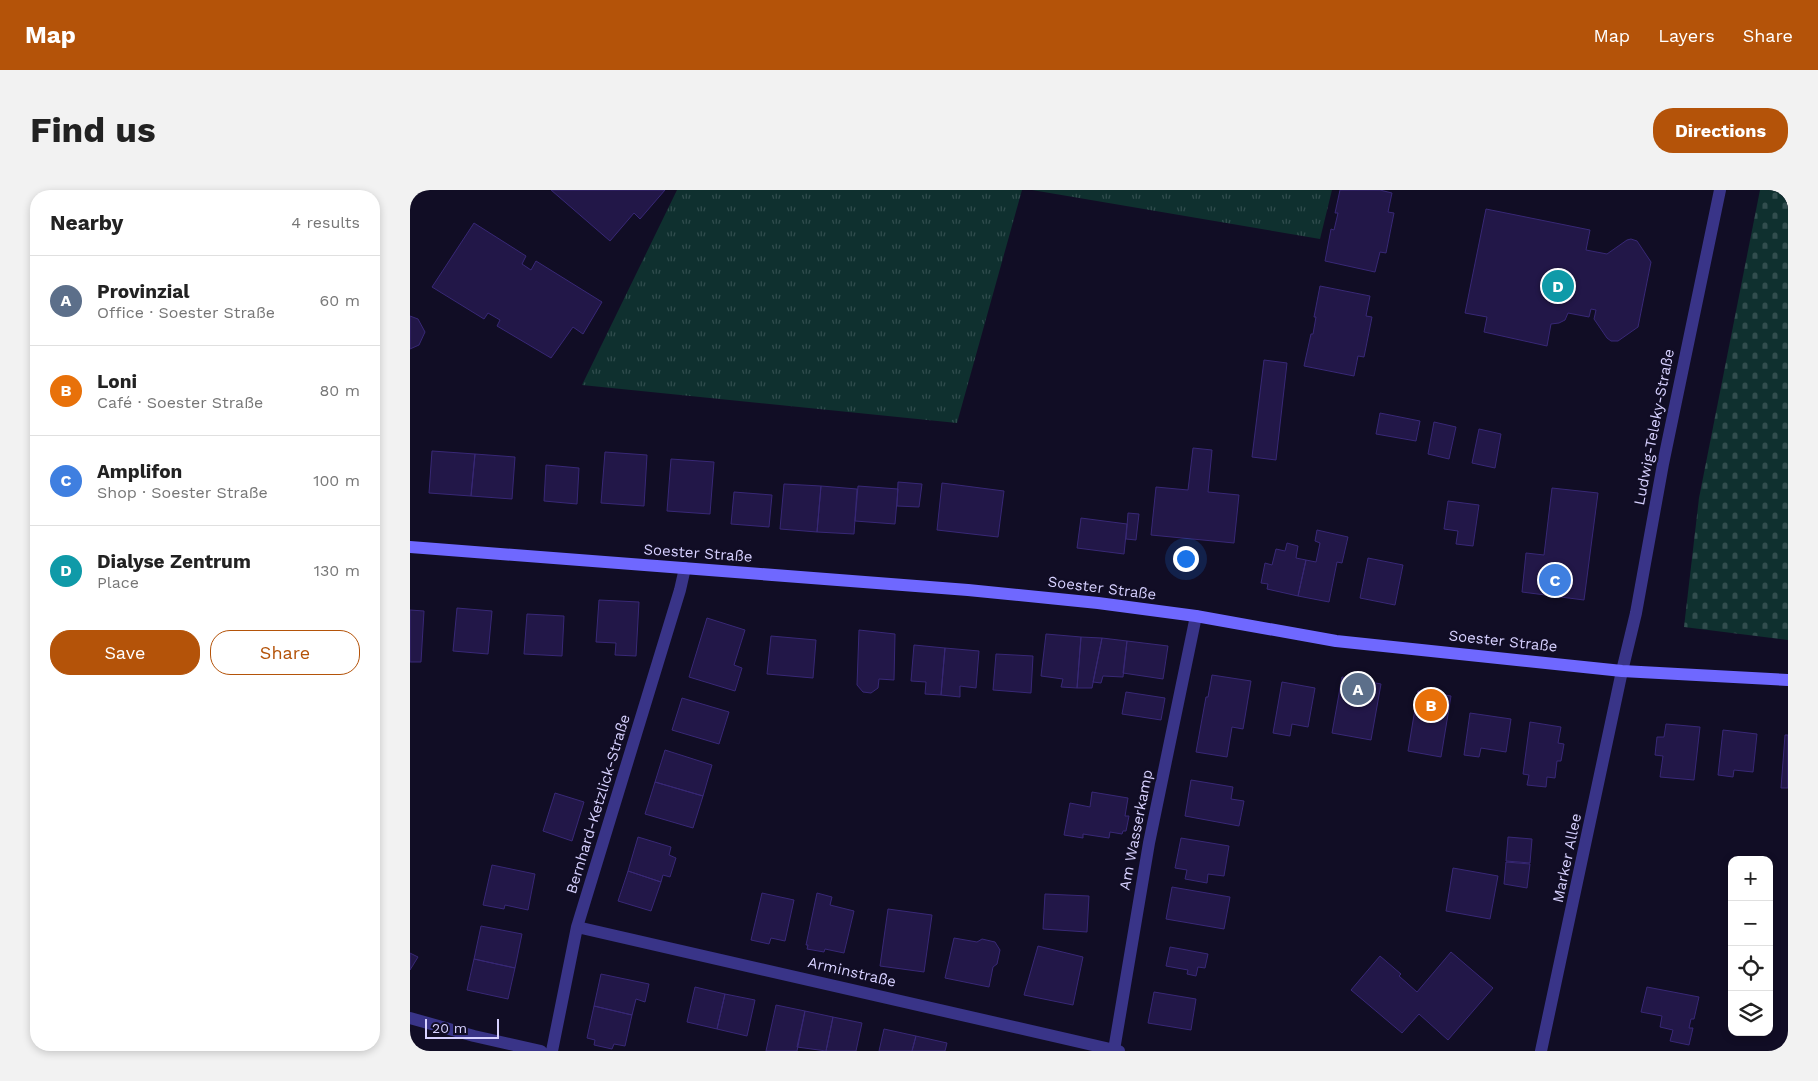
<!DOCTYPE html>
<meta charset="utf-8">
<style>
body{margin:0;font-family:"Work Sans",sans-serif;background:#f2f2f2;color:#222}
.controls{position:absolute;right:15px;bottom:15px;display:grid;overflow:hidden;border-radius:10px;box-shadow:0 2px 8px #0003}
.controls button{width:45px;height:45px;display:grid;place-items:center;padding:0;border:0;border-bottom:1px solid #e0e0e0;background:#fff;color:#222;font:25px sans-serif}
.scale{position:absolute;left:15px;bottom:12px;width:74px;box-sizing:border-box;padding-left:5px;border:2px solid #d7d1ff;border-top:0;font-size:14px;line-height:18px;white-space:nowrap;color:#d7d1ff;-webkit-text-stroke:4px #110d25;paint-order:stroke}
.you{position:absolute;left:775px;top:368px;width:18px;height:18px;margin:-12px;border:4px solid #fff;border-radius:50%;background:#1a73e8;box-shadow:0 0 0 8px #1a73e833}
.badge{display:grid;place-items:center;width:32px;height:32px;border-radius:50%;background:#b45309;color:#fff;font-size:16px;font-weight:700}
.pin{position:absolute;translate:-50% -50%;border:2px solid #fff;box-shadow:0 1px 5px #0006}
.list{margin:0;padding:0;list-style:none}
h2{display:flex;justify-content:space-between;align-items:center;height:65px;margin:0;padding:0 20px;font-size:21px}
h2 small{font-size:16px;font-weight:400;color:#767676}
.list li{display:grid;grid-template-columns:32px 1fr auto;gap:15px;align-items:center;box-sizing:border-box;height:90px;padding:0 20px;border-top:1px solid #e0e0e0}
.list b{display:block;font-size:19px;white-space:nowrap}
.list p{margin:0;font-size:16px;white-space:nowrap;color:#767676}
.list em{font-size:16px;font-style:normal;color:#767676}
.actions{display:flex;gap:10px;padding:15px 20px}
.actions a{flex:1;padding:11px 0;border:1px solid #b45309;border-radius:20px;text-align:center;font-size:18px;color:#b45309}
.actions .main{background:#b45309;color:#fff}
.icon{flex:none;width:28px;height:28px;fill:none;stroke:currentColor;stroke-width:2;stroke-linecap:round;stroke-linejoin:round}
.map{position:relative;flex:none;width:1378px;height:861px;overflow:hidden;border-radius:20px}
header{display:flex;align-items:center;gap:30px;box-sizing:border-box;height:70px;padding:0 25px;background:#b45309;color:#fff}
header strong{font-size:24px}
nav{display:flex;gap:28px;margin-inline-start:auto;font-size:18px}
.intro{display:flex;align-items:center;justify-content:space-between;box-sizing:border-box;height:120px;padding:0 30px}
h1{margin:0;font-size:35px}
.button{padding:12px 22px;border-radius:20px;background:#b45309;color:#fff;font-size:18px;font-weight:700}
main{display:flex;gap:30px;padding:0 30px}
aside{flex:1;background:#fff;border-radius:20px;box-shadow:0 2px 8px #0003}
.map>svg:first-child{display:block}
</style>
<header>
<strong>Map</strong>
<nav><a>Map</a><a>Layers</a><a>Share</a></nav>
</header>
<div class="intro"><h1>Find us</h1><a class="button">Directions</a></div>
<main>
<aside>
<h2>Nearby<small>4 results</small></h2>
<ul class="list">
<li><span class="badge" style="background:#5c6f8a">A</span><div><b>Provinzial</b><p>Office · Soester Straße</p></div><em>60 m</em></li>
<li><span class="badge" style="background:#e8710a">B</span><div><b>Loni</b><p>Café · Soester Straße</p></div><em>80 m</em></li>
<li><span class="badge" style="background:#3f7fe0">C</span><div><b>Amplifon</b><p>Shop · Soester Straße</p></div><em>100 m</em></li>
<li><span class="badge" style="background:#0f9aa8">D</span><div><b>Dialyse Zentrum</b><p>Place</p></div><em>130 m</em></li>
</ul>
<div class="actions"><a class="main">Save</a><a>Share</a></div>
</aside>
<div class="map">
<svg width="1378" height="861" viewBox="0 0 1378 861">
<defs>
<pattern id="grass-tufts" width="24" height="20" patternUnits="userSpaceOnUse" patternTransform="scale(1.25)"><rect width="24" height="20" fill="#0f302f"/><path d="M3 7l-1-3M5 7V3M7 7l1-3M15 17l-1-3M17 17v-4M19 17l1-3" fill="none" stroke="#314d4e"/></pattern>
<pattern id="cemetery-stones" width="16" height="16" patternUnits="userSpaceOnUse" patternTransform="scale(1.25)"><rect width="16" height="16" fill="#0f302f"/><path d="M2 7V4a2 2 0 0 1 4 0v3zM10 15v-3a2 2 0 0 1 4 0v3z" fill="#314d4e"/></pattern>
</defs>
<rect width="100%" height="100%" fill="#110d25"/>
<!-- grass -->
<path fill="url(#grass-tufts)" d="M267 0H612L547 233 172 195Z
M622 0H922L910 49Z"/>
<!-- cemetery -->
<path fill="url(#cemetery-stones)" d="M1350 0H1378V450L1274 437 1289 308Z"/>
<!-- building -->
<path fill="#221748" stroke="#382876" d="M141 0H255L230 29 224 23 200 51Z
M930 0H970L982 3 978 22 984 23 976 63 970 62 965 82 915 71 921 39 924 40 928 23H925Z
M1076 19 1180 40 1176 60 1197 64 1217 50 1221 49 1227 51 1241 72 1228 137 1208 151H1201L1197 148 1184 129 1186 120 1181 119 1179 127 1158 123 1155 130 1149 133 1141 134 1137 156 1074 142 1077 127 1055 123Z
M64 33 116 66 112 74 121 80 126 71 192 112 173 144 163 137 141 168 87 136 90 130 78 123 74 129 22 97Z
M910 96 960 106 956 126 962 127 954 167 948 166 944 186 894 176 901 144H903L906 127H904Z
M0 126 8 129 15 142 9 155 0 159Z
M854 170 877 173 866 270 842 267Z
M970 223 1010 231 1006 251 966 244Z
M1024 232 1046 237 1039 269 1018 264Z
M1069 239 1091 244 1085 278 1062 273Z
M783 258 802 260 798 302 829 305 824 353 741 345 746 297 778 300Z
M22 261 65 264 61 306 19 303Z
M195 262 237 265 234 316 191 313Z
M65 264 105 267 102 309 61 306Z
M261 269 304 272 300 324 257 321Z
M136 275 169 278 167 314 134 311Z
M488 292 512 294 509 317 487 316Z
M532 293 594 301 588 347 527 340Z
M374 294 411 296 407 342 370 339Z
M411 296 447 299 444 344 407 342Z
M448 296 488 299 485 334 445 331Z
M1142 298 1188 303 1174 410 1112 402 1116 363 1134 365Z
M324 302 362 305 359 337 321 334Z
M1038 311 1069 315 1063 356 1046 354 1048 341 1034 339Z
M718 323 729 324 726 350 716 349Z
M671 328 717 334 714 364 667 358Z
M907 340 938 347 932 373 927 372 919 412 888 406 896 370 906 372 910 353 905 351Z
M877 353 888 356 886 368 896 370 888 406 857 399 858 394 851 393 855 373 862 375 866 359 875 361Z
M958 368 993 375 985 415 950 408Z
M189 410 229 412 226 466 205 465 206 453 186 452Z
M47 418 82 421 78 464 43 461Z
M0 420 14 421 11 472H0Z
M117 424 154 426 152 466 114 464Z
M297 428 335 440 324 475 332 478 325 501 279 487Z
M449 440 485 444 484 490 469 489 468 498 461 503 453 502 447 495Z
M636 444 671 447 667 498 651 497 653 489 631 486Z
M361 446 406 450 403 488 357 484Z
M671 447 692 448 682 498H667Z
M692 448 717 451 713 487 693 486 691 493 683 492Z
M717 451 758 456 753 489 713 483Z
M504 455 535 458 531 505 515 504 516 492 501 491Z
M535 458 569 461 566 498 550 496V507L531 505Z
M586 464 623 466 621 503 583 500Z
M802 485 841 491 833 539 822 537 817 567 786 562 796 507H798Z
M932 487 971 494 961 550 922 543Z
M872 492 905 498 898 537 882 534 880 546 863 543Z
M1008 501 1041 506 1031 567 998 561Z
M716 502 755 508 751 530 712 524Z
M272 508 319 522 309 554 262 540Z
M1060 523 1101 529 1096 562 1071 558 1069 567 1054 565Z
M1120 532 1151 537 1148 553 1154 554 1151 571H1147L1145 588 1137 587 1136 597 1117 595 1119 585 1113 584Z
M1256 534 1290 537 1284 590 1250 587 1253 566 1245 565 1247 547H1254Z
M1313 540 1347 544 1343 582 1324 580 1323 587 1308 585Z
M1375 545H1378V598H1371Z
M255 560 302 575 293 606 245 592Z
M781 590 823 597 821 609 834 611 829 636 775 626Z
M245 592 293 606 283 638 235 624Z
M682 602 718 608 715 626H719L716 641H713L712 644 700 642 699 648 673 644V648L654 645 660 613 680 617Z
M145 603 174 612 162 651 133 641Z
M228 647 261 657 259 665 266 668 260 687 253 685 251 692 218 681Z
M1098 647 1122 649 1120 673 1096 671Z
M771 648 819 656 814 686 798 684 797 693 775 689 777 680 765 678Z
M1096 672 1120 674 1117 698 1094 694Z
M82 675 125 684 118 720 95 715 94 719 73 715Z
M1043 678 1088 686 1080 729 1036 721Z
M218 681 251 692 241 721 208 711Z
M762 697 820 707 814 739 756 729Z
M352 703 384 710 375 751 361 748 359 754 341 750Z
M407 703 422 707 420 715 444 721 434 763 415 759 414 762 397 759 398 755H396Z
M635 704 679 706 677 742 633 739Z
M478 719 522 725 514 782 470 776Z
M71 736 112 744 105 778 64 769Z
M544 748 567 752 572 749 585 752 590 760 587 774 583 777 579 797 535 788Z
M628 756 673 767 663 815 614 805Z
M760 757 798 764 795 778 788 777 786 786 777 784 778 780 756 776Z
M1041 762 1083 798 1038 850 1009 824 992 843 941 800 970 766 991 784 989 786 1007 802Z
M0 763 8 767 0 780Z
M64 769 105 778 98 809 57 800Z
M191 784 239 794 235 812 226 809 222 825 184 816Z
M285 797 315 804 307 839 277 832Z
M1237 797 1289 807 1284 829H1281L1279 838H1283L1279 855 1260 851 1263 840 1250 837 1252 826 1231 822Z
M744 802 786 809 781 840 738 833Z
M315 804 345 810 337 846 307 839Z
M366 815 395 821 387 861H356Z
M184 816 222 825 215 856 204 854 202 859 184 855 185 850 177 848Z
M395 821 423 827 416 861 387 857Z
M423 827 452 833 446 861H416Z
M474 839 506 846 502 861H469Z
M506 846 537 853 535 861H502Z"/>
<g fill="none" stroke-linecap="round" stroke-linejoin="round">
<!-- minor -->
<path stroke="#393488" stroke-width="12" d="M167 737 709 861
M0 828 64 846 131 861
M704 860 739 653 786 426
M142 861 167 737 270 400 275 378"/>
<!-- tertiary -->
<path stroke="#393488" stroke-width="12" d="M1131 861 1212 481 1226 423 1253 274 1310 0"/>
<!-- secondary -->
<path stroke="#6f68ff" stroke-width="12" d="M0 357 558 400 688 413 786 426 926 451 1212 481 1378 490"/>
</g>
<g text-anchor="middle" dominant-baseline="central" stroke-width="4.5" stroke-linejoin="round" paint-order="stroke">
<!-- street labels -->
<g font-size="15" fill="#d7d1ff" stroke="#110d25">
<text transform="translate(1244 237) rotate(-79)">Ludwig-Teleky-Straße</text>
<text transform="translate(288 363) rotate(4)">Soester Straße</text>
<text transform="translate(692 398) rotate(7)">Soester Straße</text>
<text transform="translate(1093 451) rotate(6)">Soester Straße</text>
<text transform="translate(188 614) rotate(-73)">Bernhard-Ketzlick-Straße</text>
<text transform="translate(726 640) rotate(-79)">Am Wasserkamp</text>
<text transform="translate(1157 668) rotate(-78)">Marker Allee</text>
<text transform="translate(442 782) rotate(13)">Arminstraße</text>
</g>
</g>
</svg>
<div class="controls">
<button>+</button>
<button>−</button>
<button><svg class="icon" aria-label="locate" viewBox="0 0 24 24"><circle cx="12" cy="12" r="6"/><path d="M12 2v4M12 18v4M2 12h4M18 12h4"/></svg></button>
<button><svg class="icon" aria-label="layers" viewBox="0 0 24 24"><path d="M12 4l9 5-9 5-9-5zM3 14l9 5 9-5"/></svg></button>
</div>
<div class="scale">20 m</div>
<div class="you"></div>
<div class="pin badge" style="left:948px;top:499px;background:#5c6f8a">A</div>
<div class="pin badge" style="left:1021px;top:515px;background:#e8710a">B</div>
<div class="pin badge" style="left:1145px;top:390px;background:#3f7fe0">C</div>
<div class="pin badge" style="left:1148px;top:96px;background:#0f9aa8">D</div>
</div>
</main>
